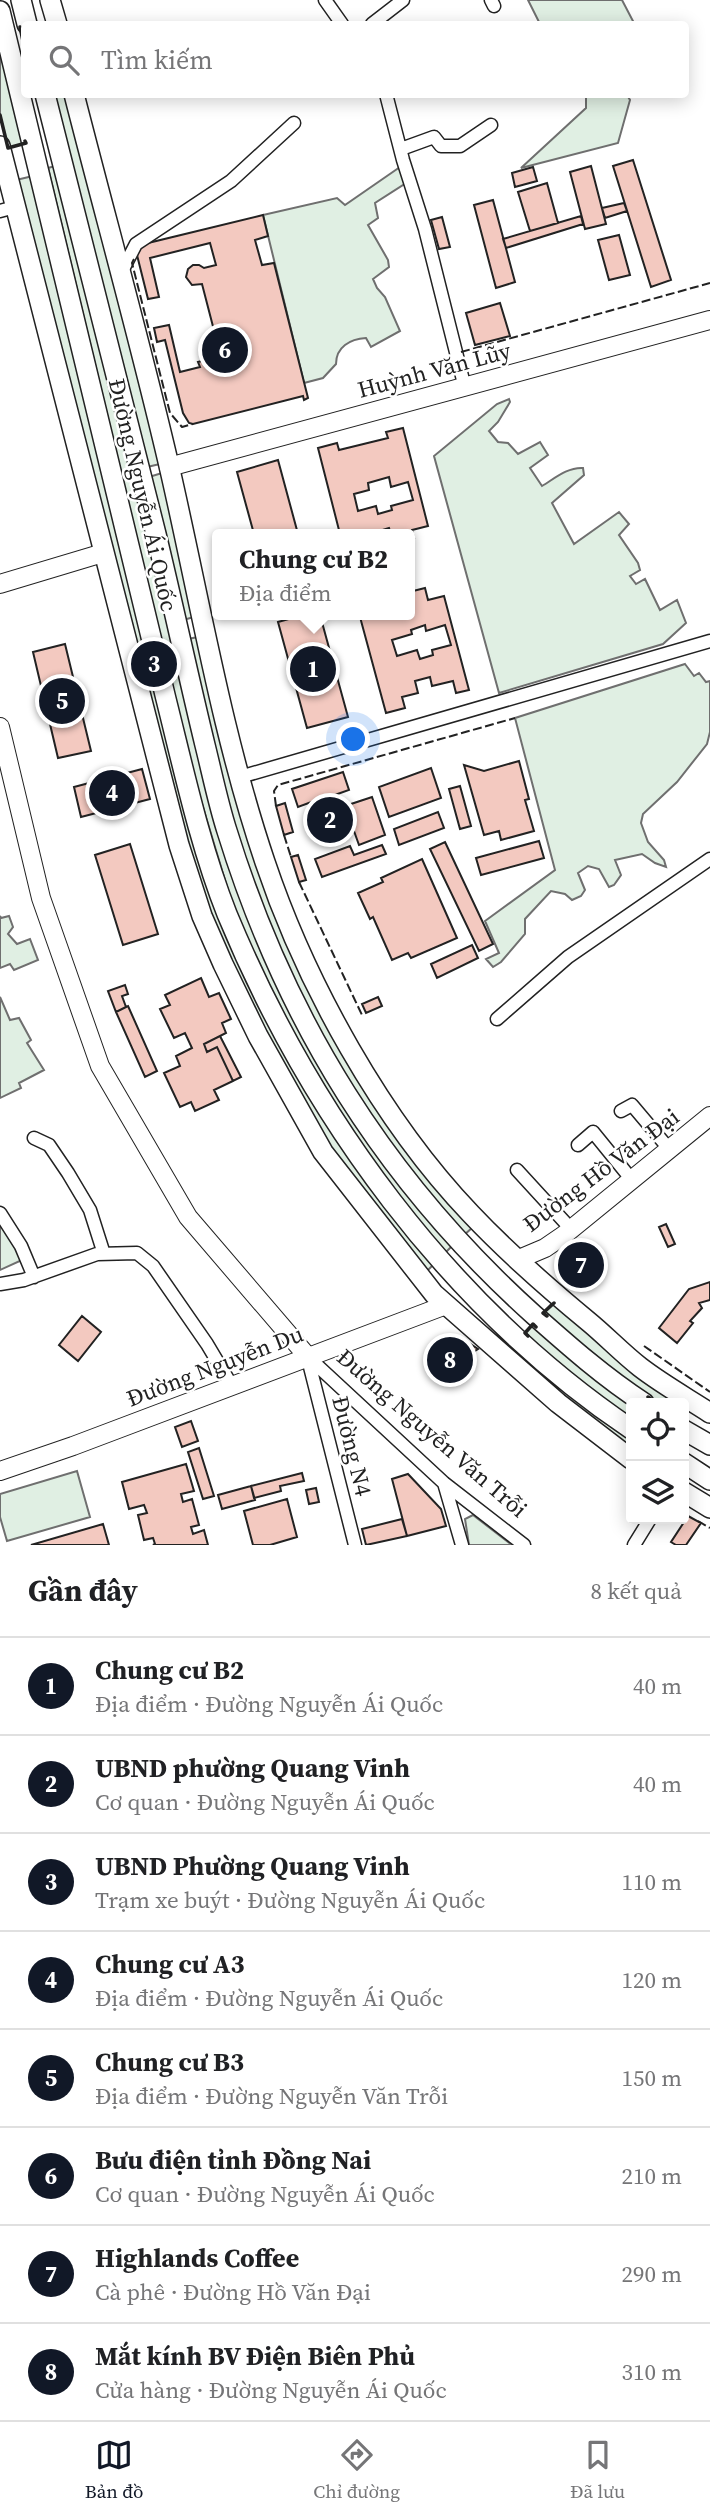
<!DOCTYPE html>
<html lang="vi">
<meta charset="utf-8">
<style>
body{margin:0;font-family:"Source Serif 4",serif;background:#f2f2f2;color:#202124}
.controls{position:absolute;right:21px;bottom:21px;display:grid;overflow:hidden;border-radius:7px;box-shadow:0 4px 18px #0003}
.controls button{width:63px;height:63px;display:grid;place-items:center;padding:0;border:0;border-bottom:2px solid #e0e0e0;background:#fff;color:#202124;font:35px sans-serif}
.you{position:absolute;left:354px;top:740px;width:24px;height:24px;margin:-18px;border:5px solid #fff;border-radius:50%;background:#1a73e8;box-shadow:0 0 0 10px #1a73e833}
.badge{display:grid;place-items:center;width:46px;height:46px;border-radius:50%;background:#111827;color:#fff;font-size:23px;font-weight:700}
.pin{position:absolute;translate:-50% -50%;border:4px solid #fff;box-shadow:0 2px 7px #0006}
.popup{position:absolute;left:212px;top:529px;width:203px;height:91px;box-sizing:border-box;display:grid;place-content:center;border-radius:7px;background:#fff;filter:drop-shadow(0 2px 5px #0005);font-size:23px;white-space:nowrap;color:#757577}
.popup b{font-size:26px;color:#202124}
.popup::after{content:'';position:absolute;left:50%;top:100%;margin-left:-14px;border:14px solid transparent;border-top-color:#fff}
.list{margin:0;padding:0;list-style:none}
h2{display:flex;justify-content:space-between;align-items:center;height:91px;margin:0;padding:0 28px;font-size:30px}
h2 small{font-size:23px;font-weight:400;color:#757577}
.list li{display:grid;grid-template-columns:46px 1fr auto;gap:21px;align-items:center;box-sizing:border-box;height:98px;padding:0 28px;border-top:2px solid #e0e0e0}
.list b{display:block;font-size:26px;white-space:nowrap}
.list p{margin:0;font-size:23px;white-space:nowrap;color:#757577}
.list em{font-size:23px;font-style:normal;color:#757577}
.icon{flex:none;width:38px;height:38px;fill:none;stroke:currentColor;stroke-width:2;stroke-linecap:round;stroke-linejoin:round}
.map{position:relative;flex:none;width:710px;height:1545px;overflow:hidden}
.search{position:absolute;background:#fff;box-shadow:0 4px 18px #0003;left:21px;right:21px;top:21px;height:77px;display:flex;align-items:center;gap:18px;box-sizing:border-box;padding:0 24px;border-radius:7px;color:#757577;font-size:26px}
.sheet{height:875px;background:#fff}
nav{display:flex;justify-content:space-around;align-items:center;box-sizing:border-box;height:98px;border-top:2px solid #e0e0e0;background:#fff;font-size:19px;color:#757577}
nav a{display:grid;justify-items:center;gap:4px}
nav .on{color:#111827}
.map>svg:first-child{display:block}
</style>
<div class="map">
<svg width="710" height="1545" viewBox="0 0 710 1545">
<rect width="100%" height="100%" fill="#fff"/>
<!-- green -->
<path fill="#e0efe3" stroke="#6f6f6f" stroke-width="2" d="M528 0H622L634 23 540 24Z
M0 42 26 143 8 148 0 115Z
M52 95H66L160 464 147 467Z
M586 95H627L630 100 618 143 521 168 586 108Z
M55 166 253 932 453 1245 445 1253 401 1202 340 1116 296 1042 234 910 193 774 48 168Z
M400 167 406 183 375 203 378 218 368 225 388 260 389 267 373 279 377 288 385 297 400 331 371 347 366 338C350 339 336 347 336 364L323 378 304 383 263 215 337 198 345 205Z
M33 176 219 915 434 1264 426 1272 329 1148 265 1034 209 913 187 844 16 180Z
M509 399 510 402 498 422 489 431 498 442 508 443 518 454 540 442 548 455 530 468 542 486C554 479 567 467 583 468L584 475 552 503 574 544 619 512 629 524 619 535 638 563 640 570 630 576 636 584 645 579 660 610 677 600 686 623 663 644 499 693 434 456 497 404Z
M162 473 194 617 183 620 149 477Z
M198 637 309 988 473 1227 464 1235 425 1190 370 1117 303 1005 265 920 233 827 188 639Z
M685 664 694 676 699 673 706 682 710 681V732L707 744 677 782 643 814 641 823 648 842 664 860 666 867 655 863 642 854 615 860 621 875 614 885 609 887 599 869 588 866 578 873 585 890 581 896 572 900 565 894 551 891 525 919V934L501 962 493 967 486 959 499 953 485 921 555 870 515 718Z
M0 916 1 918 9 916 13 927 8 934 17 944 30 939 38 960 14 970 10 964 0 968Z
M0 997 10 1020 19 1018 31 1040 27 1043 44 1070 19 1083 21 1088 0 1098Z
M0 1222 22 1260 0 1270Z
M553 1302 671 1396 667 1403H657L641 1392 543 1313Z
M533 1324 631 1404V1419L560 1367 525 1333Z
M513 1343 631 1437V1450L508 1350Z
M77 1471 90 1517 7 1541 0 1517V1494Z
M473 1515 512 1545H469L465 1519Z"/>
<!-- building -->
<path fill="#f3c9c0" stroke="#222" stroke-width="2" fill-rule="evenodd" d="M633 160 671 280 651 287 613 166Z
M591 166 606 224 585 229 570 172Z
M533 167 537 181 515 187 512 173Z
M547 183 558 223 530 231 518 192Z
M493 200 515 282 496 288 474 205Z
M624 203 627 211 605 218 602 208Z
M263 215 268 236 255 240 262 265 274 263 308 398 304 400 303 396 193 424 189 423 183 413 165 340 157 342 154 328 169 325 180 372 200 367 198 362 245 350 242 339 230 342 228 335 216 338 202 284 192 285 186 277 188 269 193 265H199L204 268 216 265 210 243 150 258 159 297 148 299 136 251 144 244Z
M581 216 583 224 506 248 503 239Z
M442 217 450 247 439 249 431 220Z
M619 235 630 275 609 280 598 240Z
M500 303 510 336 475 345 466 313Z
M403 428 428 526 412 530 414 538 409 539V534H391L389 528 376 532V534H340L318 448 337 443 339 450 388 438 386 432ZM389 477 391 487 408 482 413 500 391 506 392 510 378 514 376 506 358 511 354 494 369 490 368 483Z
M278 460 298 534H254L237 472Z
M425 588 428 600 444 596 469 690 456 693 453 681 432 686 430 677 415 681 418 693 402 697 405 708 386 713 360 617 409 615V592ZM425 625 426 631 445 625 451 645 432 650 433 655 420 659 417 650 397 656 392 640 412 634 411 630Z
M303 615H320L348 717 307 728 278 622Z
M65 644 91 751 58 758 33 652Z
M519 761 529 799 525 800 534 831 501 840 499 831 484 835 464 765 484 771Z
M431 768 441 798 389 817 379 787Z
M142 769 150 799 81 817 74 787Z
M343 772 349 790 332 796 333 800 316 806 314 801 298 807 292 789Z
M460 786 471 826 460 829 449 789Z
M372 797 385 835 359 845 345 806Z
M285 803 293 832 284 835 276 806Z
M438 812 444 828 399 845 394 829Z
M539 841 544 858 481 875 476 858Z
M445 842 493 944 479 951 430 849Z
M130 844 158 934 123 945 95 855Z
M382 845 386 854 322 877 315 859 350 846 354 855Z
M298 855 306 880 299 882 291 857Z
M422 859 457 938 411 958 408 953 392 960 373 917 370 919 358 893 383 882 381 878Z
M472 945 478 958 437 978 431 964Z
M201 978 209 997 219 993 231 1019 222 1023 226 1033 204 1044 207 1052 217 1047 233 1081 214 1090 219 1100 195 1111 191 1102 180 1107 164 1073 180 1066 176 1056 192 1048 185 1033 174 1038 160 1009 170 1005 165 995Z
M125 985 128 994 122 996 126 1007 116 1012 108 991Z
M378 997 382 1006 366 1013 362 1004Z
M128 1006 157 1071 145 1077 116 1012Z
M220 1036 241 1077 233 1081 217 1047 207 1052 204 1044Z
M666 1224 675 1244 668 1247 659 1227Z
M578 1249 592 1265 578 1281 573 1273 571 1264 573 1255Z
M710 1282V1300L699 1303 702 1308 690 1321 693 1323 677 1343 659 1328 689 1289Z
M82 1316 101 1332 78 1361 59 1345Z
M456 1337 461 1338 478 1349 444 1371 436 1348Z
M191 1421 198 1441 182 1447 175 1427Z
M199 1448 214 1496 203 1499 188 1452Z
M186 1464 194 1491 181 1494 183 1502 192 1499 199 1525 191 1527 193 1534 204 1530 208 1545H153L155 1544 153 1538 144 1540 138 1515 147 1513 144 1505 129 1509 122 1482Z
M302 1473 304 1481 280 1486 281 1491 254 1498 251 1486Z
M408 1474 441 1509 446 1526 407 1536 392 1479Z
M251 1486 255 1500 222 1509 218 1495Z
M316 1488 319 1502 309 1504 306 1490Z
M287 1499 297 1537 270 1545H253L244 1511Z
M688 1516 701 1523 686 1545H676L671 1542Z
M402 1519 407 1536 366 1545 362 1529Z
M103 1524 109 1545H31Z"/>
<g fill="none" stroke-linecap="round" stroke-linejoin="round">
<defs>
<path id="street" d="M325 0 342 24
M491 0 494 6
M372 24 403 0
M386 94 403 160 425 229 465 388
M401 149 434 137 441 146H460L491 125
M0 211 15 207
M121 273 136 244 231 181 294 123
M240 777 710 641
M497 1019 568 957 710 859
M621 1111 632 1105 670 1150
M34 1138 49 1145 68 1173 90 1210 104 1254
M578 1145 593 1132 632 1180
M517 1170 571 1229
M0 1213 21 1246 34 1277
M0 1284 24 1280 97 1254 137 1253 153 1266 207 1344 232 1386
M308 1357 444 1483 524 1545
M308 1359 355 1545
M444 1483 462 1545
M634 1545 650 1519"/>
<path id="secondary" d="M169 467 710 320
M0 584 103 553
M0 727 41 898 100 1066 188 1217 308 1357
M519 1259 545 1248 564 1235 710 1116
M0 1471 73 1446 446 1305"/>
<path id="primary" d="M21 0 27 24
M50 0 57 24
M0 11 166 699C184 771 200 846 227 914 311 1117 448 1305 631 1429
M45 94C82 241 120 388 156 534 173 604 188 675 205 745 212 773 218 803 227 831 286 1022 385 1181 534 1315 569 1346 604 1377 644 1403
M74 94C106 220 141 344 170 470 200 601 222 735 265 862 306 984 382 1121 471 1214 506 1251 549 1289 589 1322 606 1336 622 1353 640 1367 662 1384 687 1398 710 1413
M0 146 179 845 202 916 223 964 258 1036 323 1152 434 1294 558 1403 631 1459
M684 1430 710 1445
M684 1463 710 1480
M684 1492 710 1508"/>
</defs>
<!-- street casing -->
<use href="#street" stroke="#222" stroke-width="15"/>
<!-- secondary casing -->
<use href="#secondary" stroke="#222" stroke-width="20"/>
<!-- primary casing -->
<use href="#primary" stroke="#222" stroke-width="22"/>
<!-- street -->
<use href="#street" stroke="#fff" stroke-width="12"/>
<!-- secondary -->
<use href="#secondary" stroke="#fff" stroke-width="18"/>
<!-- primary -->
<use href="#primary" stroke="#fff" stroke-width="19"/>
<!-- fence -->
<path stroke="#222" stroke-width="2" stroke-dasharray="9 3.5" stroke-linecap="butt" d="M134 259 132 263 170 413 182 427 193 424
M461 352 710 283
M276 806 274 791 278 785 515 718
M284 835 291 857
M299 882 362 1015
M644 1346 710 1392
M698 1521 710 1528"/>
<!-- wall -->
<path stroke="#222" stroke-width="3.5" d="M20 27 24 46
M0 115 8 148 26 143 25 141
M547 1316 543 1313 554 1303
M528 1336 525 1333 533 1324 536 1327
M648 1397 657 1403"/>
</g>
<g text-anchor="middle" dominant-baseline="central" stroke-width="5" stroke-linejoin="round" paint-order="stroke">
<!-- street labels -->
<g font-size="23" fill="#222" stroke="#fff">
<text transform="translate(434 370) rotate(-15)">Huỳnh Văn Lũy</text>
<text transform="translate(143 495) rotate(77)">Đường Nguyễn Ái Quốc</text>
<text transform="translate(601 1170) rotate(-37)">Đường Hồ Văn Đại</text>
<text transform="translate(215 1366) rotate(-21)">Đường Nguyễn Du</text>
<text transform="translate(432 1433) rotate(41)">Đường Nguyễn Văn Trỗi</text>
<text transform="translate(352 1446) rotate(76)">Đường N4</text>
</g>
</g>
</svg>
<div class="controls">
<button><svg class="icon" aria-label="locate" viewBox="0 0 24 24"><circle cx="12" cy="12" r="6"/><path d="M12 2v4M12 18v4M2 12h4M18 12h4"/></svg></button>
<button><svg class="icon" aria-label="layers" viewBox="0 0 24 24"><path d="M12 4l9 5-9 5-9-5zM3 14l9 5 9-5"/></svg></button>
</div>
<div class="you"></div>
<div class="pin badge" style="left:313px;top:669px">1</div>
<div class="popup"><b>Chung cư B2</b>Địa điểm</div>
<div class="pin badge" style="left:330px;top:820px">2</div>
<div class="pin badge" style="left:154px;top:664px">3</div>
<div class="pin badge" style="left:112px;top:793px">4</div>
<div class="pin badge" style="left:62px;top:701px">5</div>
<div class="pin badge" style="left:225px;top:350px">6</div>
<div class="pin badge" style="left:581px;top:1265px">7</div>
<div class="pin badge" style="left:450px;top:1360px">8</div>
<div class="search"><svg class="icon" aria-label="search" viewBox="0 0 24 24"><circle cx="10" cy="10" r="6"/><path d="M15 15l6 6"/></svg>Tìm kiếm</div>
</div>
<section class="sheet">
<h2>Gần đây<small>8 kết quả</small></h2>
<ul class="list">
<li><span class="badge">1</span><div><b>Chung cư B2</b><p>Địa điểm · Đường Nguyễn Ái Quốc</p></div><em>40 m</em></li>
<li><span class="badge">2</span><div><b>UBND phường Quang Vinh</b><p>Cơ quan · Đường Nguyễn Ái Quốc</p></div><em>40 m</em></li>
<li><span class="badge">3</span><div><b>UBND Phường Quang Vinh</b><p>Trạm xe buýt · Đường Nguyễn Ái Quốc</p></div><em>110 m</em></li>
<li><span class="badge">4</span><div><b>Chung cư A3</b><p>Địa điểm · Đường Nguyễn Ái Quốc</p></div><em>120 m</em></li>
<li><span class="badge">5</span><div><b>Chung cư B3</b><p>Địa điểm · Đường Nguyễn Văn Trỗi</p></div><em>150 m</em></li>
<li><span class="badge">6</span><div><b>Bưu điện tỉnh Đồng Nai</b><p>Cơ quan · Đường Nguyễn Ái Quốc</p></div><em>210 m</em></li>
<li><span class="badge">7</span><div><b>Highlands Coffee</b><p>Cà phê · Đường Hồ Văn Đại</p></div><em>290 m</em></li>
<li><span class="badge">8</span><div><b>Mắt kính BV Điện Biên Phủ</b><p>Cửa hàng · Đường Nguyễn Ái Quốc</p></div><em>310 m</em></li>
</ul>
</section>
<nav>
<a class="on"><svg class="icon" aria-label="map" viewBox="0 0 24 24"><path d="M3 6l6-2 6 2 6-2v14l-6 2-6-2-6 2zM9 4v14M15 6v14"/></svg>Bản đồ</a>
<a><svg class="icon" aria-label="directions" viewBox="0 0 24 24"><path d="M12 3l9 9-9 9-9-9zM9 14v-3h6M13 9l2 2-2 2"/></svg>Chỉ đường</a>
<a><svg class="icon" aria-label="saved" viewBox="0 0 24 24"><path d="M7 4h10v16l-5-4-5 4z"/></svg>Đã lưu</a>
</nav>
